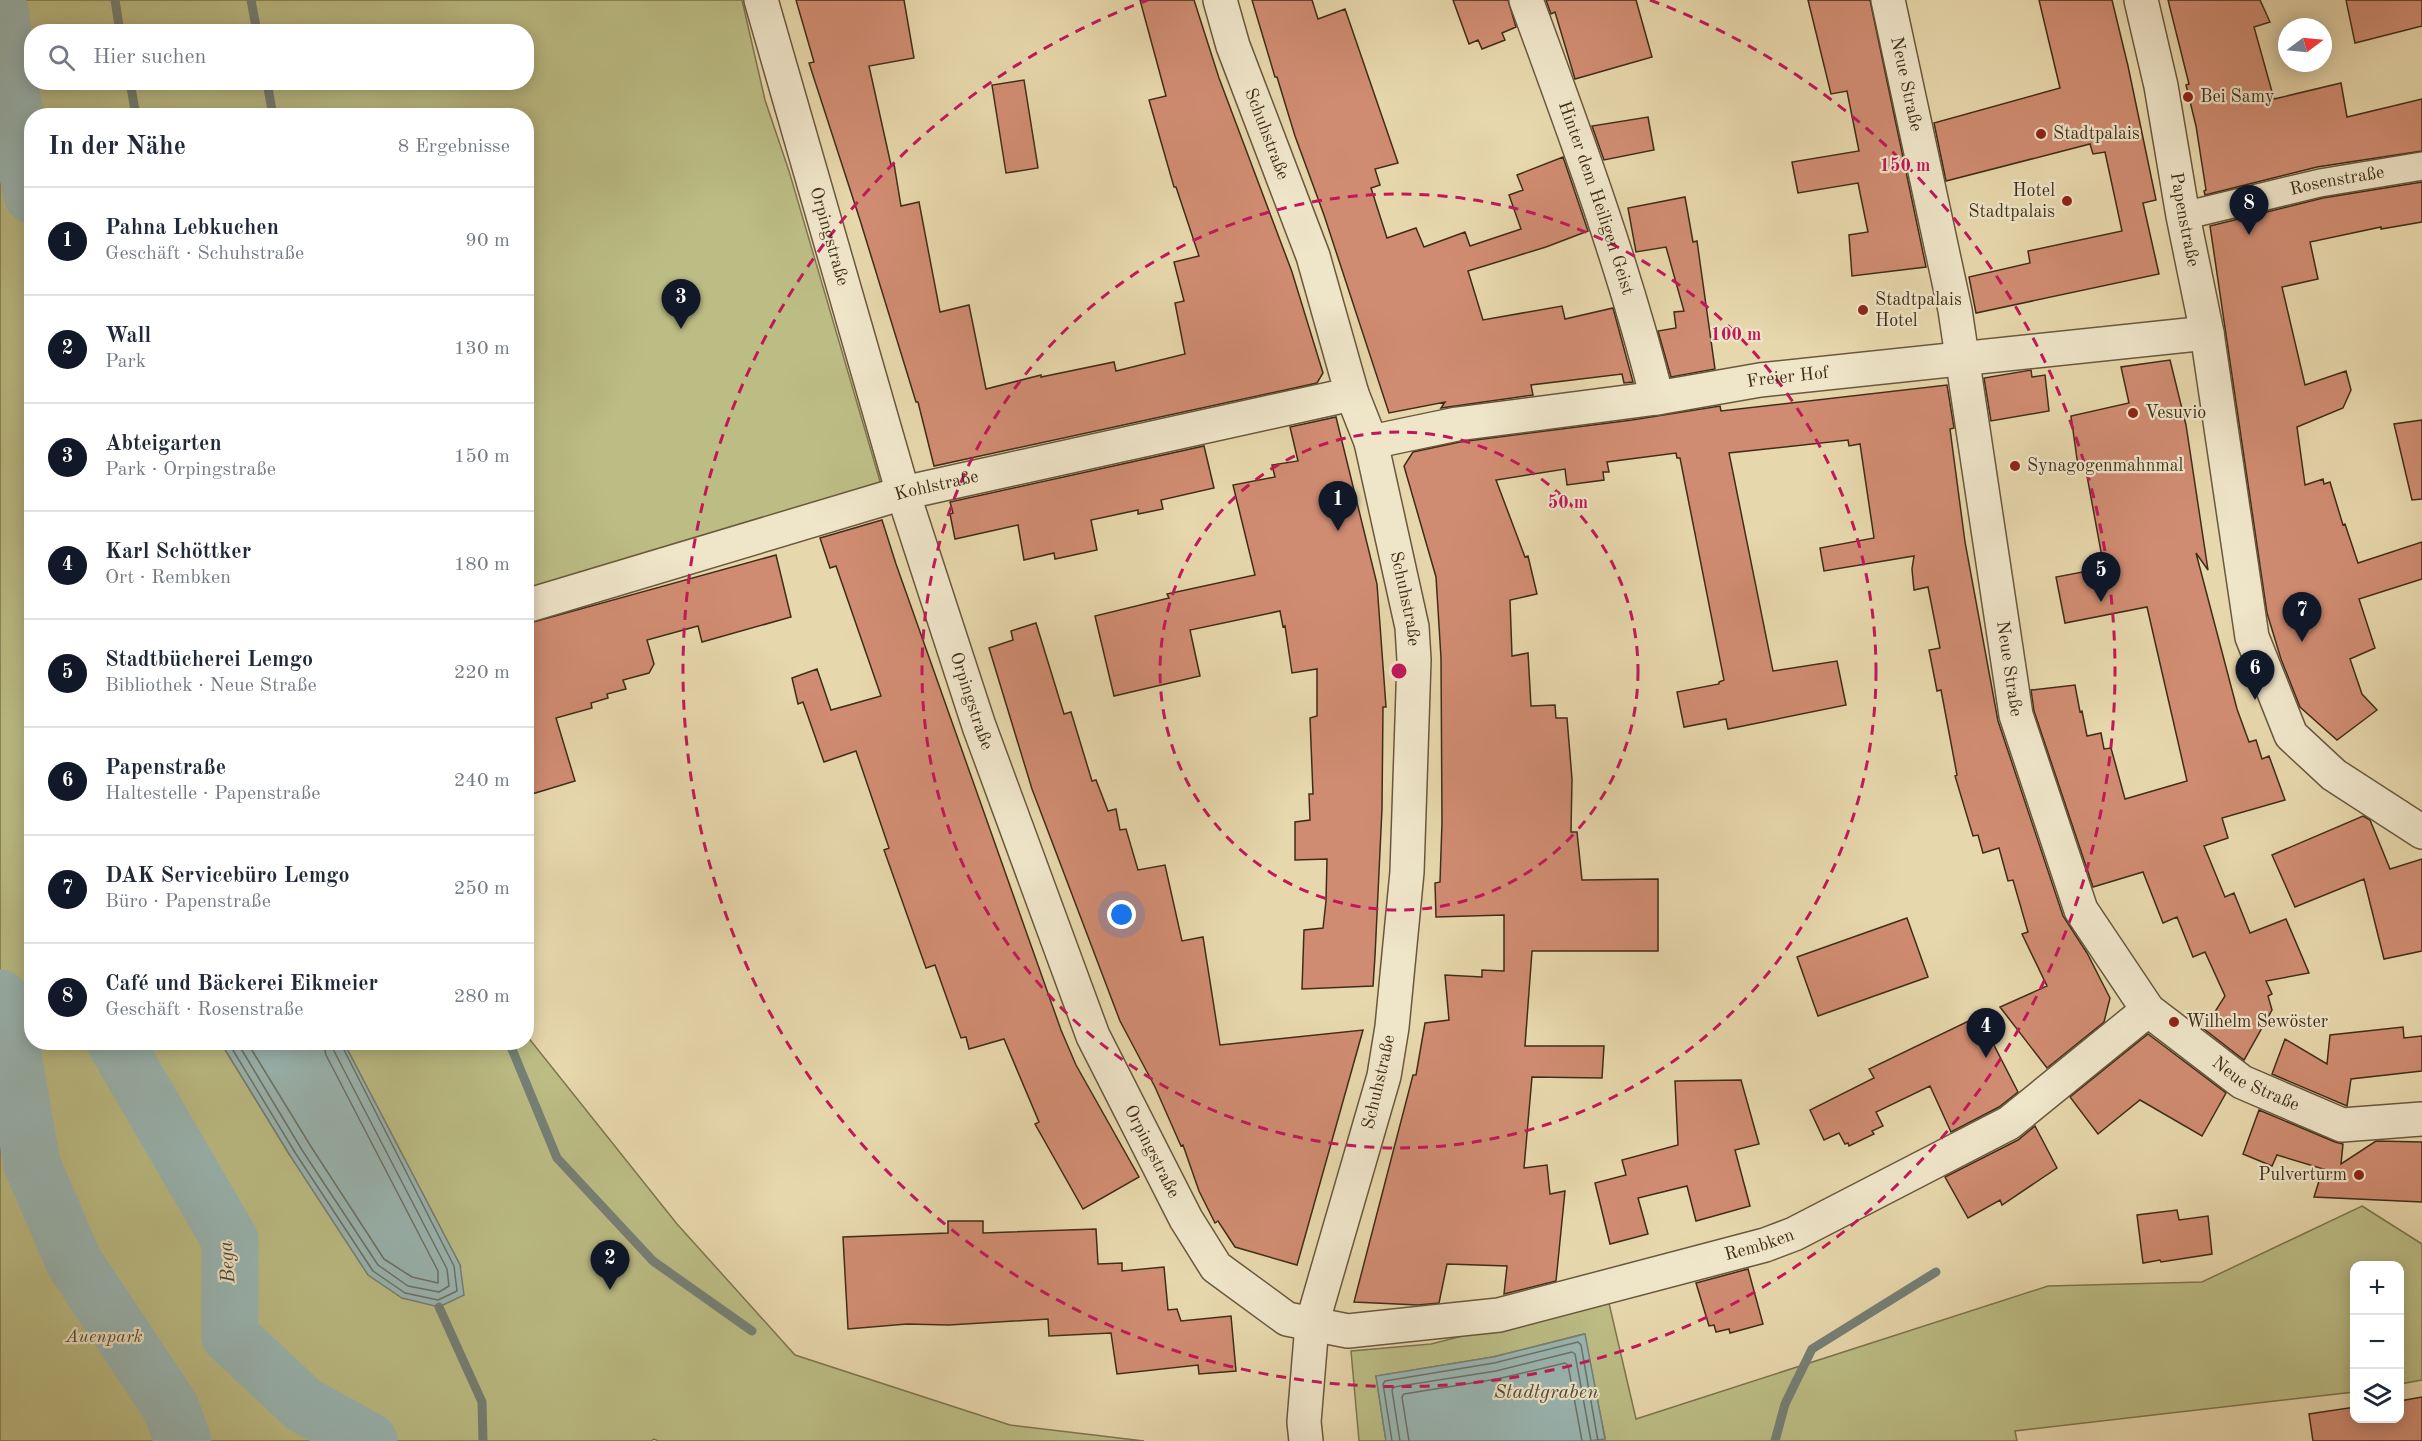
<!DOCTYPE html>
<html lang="de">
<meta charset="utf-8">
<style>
body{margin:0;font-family:"Old Standard TT",serif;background:#f6f6f7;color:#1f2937}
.controls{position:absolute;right:18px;bottom:18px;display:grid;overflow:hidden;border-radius:12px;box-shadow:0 3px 15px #0003}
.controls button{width:54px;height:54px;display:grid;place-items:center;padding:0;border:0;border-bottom:2px solid #e0e1e3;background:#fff;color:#1f2937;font:30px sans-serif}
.compass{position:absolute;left:2278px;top:18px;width:54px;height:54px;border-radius:50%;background:#fff;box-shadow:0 3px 15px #0003;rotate:74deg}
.you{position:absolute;left:1122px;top:915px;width:21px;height:21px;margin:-15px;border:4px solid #fff;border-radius:50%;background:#1a73e8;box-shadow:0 0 0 9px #1a73e833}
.badge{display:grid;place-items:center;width:39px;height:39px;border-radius:50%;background:#111827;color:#fff;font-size:20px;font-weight:700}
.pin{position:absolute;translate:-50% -50px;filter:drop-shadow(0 2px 3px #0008)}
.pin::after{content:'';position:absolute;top:32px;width:21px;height:18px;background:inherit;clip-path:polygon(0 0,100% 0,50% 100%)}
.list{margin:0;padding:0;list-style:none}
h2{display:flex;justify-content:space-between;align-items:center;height:78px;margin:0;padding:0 24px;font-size:26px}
h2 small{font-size:20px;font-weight:400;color:#747a83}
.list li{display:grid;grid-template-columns:39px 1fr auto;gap:18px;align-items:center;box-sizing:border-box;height:108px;padding:0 24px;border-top:2px solid #e0e1e3}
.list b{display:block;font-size:22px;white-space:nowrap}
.list p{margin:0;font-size:20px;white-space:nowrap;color:#747a83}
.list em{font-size:20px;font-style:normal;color:#747a83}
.icon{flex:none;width:33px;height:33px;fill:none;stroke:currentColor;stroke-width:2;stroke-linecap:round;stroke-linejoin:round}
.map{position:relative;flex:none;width:2422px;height:1441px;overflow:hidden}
.search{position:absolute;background:#fff;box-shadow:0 3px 15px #0003;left:24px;top:24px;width:510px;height:66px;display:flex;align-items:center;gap:15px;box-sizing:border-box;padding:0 21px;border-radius:24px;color:#747a83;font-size:22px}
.panel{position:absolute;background:#fff;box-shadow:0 3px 15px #0003;left:24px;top:108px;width:510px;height:942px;border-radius:24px}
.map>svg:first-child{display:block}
</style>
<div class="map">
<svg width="2422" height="1441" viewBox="0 0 2422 1441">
<rect width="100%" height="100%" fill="#e7d7ac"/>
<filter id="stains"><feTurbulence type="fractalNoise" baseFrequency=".00333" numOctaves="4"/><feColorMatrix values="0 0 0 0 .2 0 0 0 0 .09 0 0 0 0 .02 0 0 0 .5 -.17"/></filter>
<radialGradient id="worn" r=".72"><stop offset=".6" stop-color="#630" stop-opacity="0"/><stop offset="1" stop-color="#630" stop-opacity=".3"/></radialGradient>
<!-- green -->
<path fill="#bcbd85" stroke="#7e754e" stroke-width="1.5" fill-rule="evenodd" d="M0 0H742L765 100 789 171 882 488 527 599 526 116H32V1042L221 1043 291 1157 460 1265 344 1043 526 1042 527 1036 677 1224 795 1355 1010 1425 1144 1441H658L654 1439 651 1441H0ZM32 32H526V82H32Z
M2362 1206 2422 1244V1380L2400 1384V1266H2354V1392L2015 1431 2017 1441H1588L1605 1438 1584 1334 1493 1357 1376 1376 1386 1441H1359L1351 1351 1431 1344 1608 1299 1636 1419 2048 1286 2202 1282Z"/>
<!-- water -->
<path fill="#9ab7b4" stroke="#768076" stroke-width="1.5" d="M221 1043H344L460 1265 464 1295 439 1307 402 1298 368 1275 291 1157Z
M1585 1334 1605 1439 1588 1441H1386L1376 1376 1493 1357Z"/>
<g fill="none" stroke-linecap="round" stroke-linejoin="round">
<!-- shore -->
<path stroke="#6d7266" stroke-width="1.5" d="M228 1042 296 1154 373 1271 405 1293 438 1300 457 1291 454 1266 340 1042
M237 1042 302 1150 378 1265 408 1286 439 1292 449 1286 447 1269 334 1051 332 1042
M247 1042 310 1145 384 1259 412 1277 438 1283V1271L326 1055 323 1042
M1392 1441 1383 1384 1385 1381 1494 1363 1578 1342 1581 1345 1598 1441
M1400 1441 1392 1390 1394 1387 1496 1371 1572 1352 1575 1354 1591 1441
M1409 1441 1402 1397 1404 1394 1497 1379 1565 1363 1568 1365 1582 1441"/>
<!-- stream -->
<path stroke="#768076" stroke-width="9" d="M115 0 120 32
M251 0 257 32
M130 82 136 116
M267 82 273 116
M509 1042 557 1158 653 1261 752 1331
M439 1307 482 1402 483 1441
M1775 1441 1785 1404 1812 1349 1936 1272"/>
<!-- river -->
<path stroke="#9ab7b4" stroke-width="57" d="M0 12 13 102 32 195
M0 998 7 1020 32 1164 74 1262 171 1408 183 1441
M115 1042 230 1240V1336L304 1405 369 1441"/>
</g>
<!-- building -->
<path fill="#d08c72" stroke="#402d18" stroke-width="1.5" d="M796 0H904L914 58 869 66 891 165 894 164 901 206 919 202 940 312 969 305 986 389 1041 375V377L1114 362 1116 371 1185 354 1175 303 1184 301 1174 262 1199 256 1176 187H1174L1149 100 1166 96 1140 0H1194L1219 78 1292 272 1323 373 1317 383 934 466 918 402H916L860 220 809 63 814 62Z
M1252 0H1312L1318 19 1345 9 1398 163 1375 169 1380 185 1371 188 1387 238 1416 228 1424 247 1465 232 1470 246 1521 229 1509 195 1523 190 1517 175 1563 157 1588 231 1546 247 1468 271 1483 320 1562 306 1565 319 1613 308 1633 382 1624 383 1622 374 1531 385 1533 395 1441 408 1445 402 1389 413 1324 215 1295 136 1277 77H1275Z
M1453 0H1508L1516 27 1502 33 1505 40 1482 49 1478 40 1469 44Z
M1546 0H1636L1652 57 1575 79 1555 12 1551 14Z
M1808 0H1870L1926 267 1852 276 1849 235 1868 232 1858 183 1798 193 1792 162 1859 151 1847 91 1831 94Z
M2039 0H2112L2128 66 2156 200 2143 203 2159 274 1976 313 1969 277 2030 263 2028 251 2122 231 2105 152 2093 154 2090 144 1946 181 1934 123 2060 88Z
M2168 0H2260L2270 22 2254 27 2274 99 2341 83 2347 117 2422 99V151L2317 167 2205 195 2204 191 2206 190 2196 126 2186 85 2189 84Z
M2346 0H2422V26L2355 43Z
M1024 80 1038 168 1006 173 992 85Z
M1648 117 1654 150 1604 160 1592 126Z
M2422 182V222L2381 229V227L2310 242 2318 279 2282 287 2305 385 2346 371 2351 390 2343 408 2297 427 2305 485 2323 479 2324 484 2330 482 2343 525 2345 524 2358 563 2422 542V579L2359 599 2375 648 2350 659 2362 694 2377 710 2337 740 2300 707 2281 659 2267 613 2210 226 2323 198Z
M1685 197 1693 242 1697 241 1715 369 1671 377 1658 331 1676 328 1674 312 1684 311 1666 247 1636 252 1628 208Z
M2170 360 2186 425 2208 570 2196 553 2237 709 2249 742 2256 740 2262 759 2269 756 2285 800 2222 818 2228 838 2204 846 2225 897 2234 893 2250 933 2286 919 2309 973 2266 981 2272 994 2268 996 2272 1010 2244 1060 2204 1029 2225 996 2205 952 2193 957 2177 917 2163 923 2143 872 2093 887 2034 711 2031 690 2075 685 2080 712 2082 711 2087 736 2101 733 2104 749 2111 748 2125 799 2187 781 2147 607 2065 623 2056 577 2104 568 2085 465 2078 466 2071 416 2129 403 2121 367Z
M2031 370 2032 377 2045 375 2049 411 1991 421 1984 378Z
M1947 385 1954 428 1950 429 1965 542 1998 721 2063 916 2087 953 2110 998 2104 1022 2047 1068 2000 1007 2047 986 2022 934 2028 932 2013 880 2008 881 1999 848 1983 853 1978 835 1973 836 1955 776 1957 775 1941 690 1937 691 1929 650 1940 648 1928 587 1914 590 1912 569 1914 556 1824 571 1820 548 1874 538 1860 444 1849 446 1848 440 1729 453 1773 671 1837 661 1846 705 1728 729 1726 719 1684 727 1677 692 1719 684V682L1724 680 1680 458H1677L1676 453 1607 462 1609 472H1603L1604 480 1567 485 1565 469 1496 480 1525 557 1528 556 1537 594 1510 600 1512 656 1528 653 1531 706 1555 705 1556 718H1567L1572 779 1571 832H1577L1582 880 1658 879V951H1532L1525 1046H1604L1602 1078 1532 1077 1524 1168 1547 1165 1550 1194 1565 1191 1556 1281 1504 1294 1507 1266 1447 1264 1439 1303 1418 1305 1354 1302 1413 1075H1416L1425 1023 1449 1020 1445 975 1482 977V970L1504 971V915L1436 917 1435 883 1440 882 1442 822 1441 658 1436 577 1404 466 1413 452 1460 442 1632 420 1720 406 1721 411Z
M1336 417 1377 584 1386 707H1383L1382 809 1375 956 1373 986 1302 989 1304 930 1323 928 1326 901 1327 859 1295 860V822L1310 820 1309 794H1313L1310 718 1317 716V669L1292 673 1285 626 1283 627 1280 611 1190 630 1200 676 1114 696 1095 616 1169 598 1167 594 1255 575 1233 485 1275 477 1272 465 1298 461 1290 427Z
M2422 420V499L2412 500 2394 424Z
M1204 446 1214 488 1161 500 1163 509 1138 514V510L1091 520 1097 550 1055 559 1054 553 1024 560 1018 525 955 539 950 514 953 513 950 502Z
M882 520 896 564 1061 1030 1076 1065 1139 1177 1083 1209 1035 1124 1039 1122 1004 1039 969 1049 966 1037 961 1038 935 965 926 968 884 850 889 848 856 751 824 762 803 702 798 704 792 678 817 669 831 710 881 696 836 566 830 568 820 538Z
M776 555 791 617 702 642 698 626 647 640 654 664 649 673 623 680 626 689 607 694 608 698 591 703 592 708 556 718 575 781 532 794 526 772V624Z
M1036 623 1064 714 1071 712 1092 781 1096 780 1108 811 1116 809 1120 830 1126 829 1138 870 1165 865 1182 941 1203 937 1220 1045 1363 1030 1297 1265 1235 1247 1218 1221 1215 1223 1199 1191 1183 1145 1181 1146 1155 1087 1120 1021 1032 789 989 648 1013 640 1011 631Z
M2363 816 2370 820 2390 869 2422 859V951L2384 959 2364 879 2295 907 2272 855Z
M1907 918 1928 977 1818 1016 1797 957Z
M1979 1016 2018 1092 1999 1107 1951 1132 1930 1086 1876 1112 1883 1126 1872 1131 1874 1134 1849 1146 1848 1143 1845 1144 1839 1133 1824 1140 1810 1110 1874 1078 1869 1069Z
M2403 1027 2404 1038 2422 1036V1071L2351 1079 2347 1106 2272 1074 2285 1039 2327 1064 2330 1035Z
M2148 1034 2226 1093 2202 1136 2140 1100 2098 1134 2070 1097Z
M1741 1080 1759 1144 1735 1150 1750 1206 1696 1221 1687 1186 1638 1198 1648 1234 1610 1244 1595 1183 1626 1175 1622 1160 1678 1145 1675 1081Z
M2259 1110 2335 1142 2343 1144 2341 1164 2376 1141 2422 1142V1202L2314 1197 2320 1178 2330 1171 2277 1155 2272 1166 2243 1154Z
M2035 1126 2057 1168 2002 1205 2000 1200 1968 1218 1945 1177 2018 1140Z
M2177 1210 2179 1220 2208 1216 2212 1254 2161 1262 2160 1260 2143 1263 2137 1215Z
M948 1221H983V1233L1096 1229 1098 1264 1122 1263V1271L1164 1267 1168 1310 1177 1309 1181 1321 1231 1316 1236 1371 1199 1374 1198 1365 1117 1374 1111 1333 1049 1336 1048 1319 949 1325 907 1324 848 1329 843 1237 948 1233Z
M1748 1269 1763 1324 1730 1333 1729 1329 1716 1332 1714 1325 1709 1326 1696 1283Z
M2422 1397V1441H2313L2309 1414 2355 1407V1419H2400V1401Z"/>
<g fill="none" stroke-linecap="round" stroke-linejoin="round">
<defs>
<g id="pedestrian">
<path id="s1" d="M2183 216 2320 183 2422 166"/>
</g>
<g id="minor">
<path id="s2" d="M761 0 903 493 979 726 1093 1036 1186 1219 1216 1267 1287 1319 1348 1331 1499 1315 1765 1245 1794 1234 2009 1123 2148 1010"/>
<path id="s3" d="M1220 0 1233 46 1313 256 1352 394 1371 442 1412 627 1414 660 1407 872 1392 1027 1384 1076 1312 1324 1304 1422 1306 1441"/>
<path id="s4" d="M1526 0C1574 131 1623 262 1657 398"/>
<path id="s5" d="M1888 0 1955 310 2016 715 2081 910 2148 1010 2242 1082 2342 1125 2422 1119"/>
<path id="s6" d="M2141 0 2161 86 2183 216 2207 333 2252 637 2291 735 2334 775 2422 832"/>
<path id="s7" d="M1371 442 1457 424 1657 398 1760 380 2207 333"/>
<path id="s8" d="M526 606 903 493 1352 394"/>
</g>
</defs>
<!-- pedestrian casing -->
<use href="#pedestrian" stroke="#6a583d" stroke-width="30"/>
<!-- minor casing -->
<use href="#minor" stroke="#6a583d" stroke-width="36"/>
<!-- pedestrian -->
<use href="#pedestrian" stroke="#efe5c9" stroke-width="27"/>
<!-- minor -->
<use href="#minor" stroke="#efe5c9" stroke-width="33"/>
</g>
<!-- distance rings -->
<g fill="none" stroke="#c2185b" stroke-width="3" stroke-dasharray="10 8">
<circle cx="1399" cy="671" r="239"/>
<circle cx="1399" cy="671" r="477"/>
<path d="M1650 0A716 716 0 1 1 1148 0"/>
</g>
<!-- markers -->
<g fill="#8f2418" stroke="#efe5c9" stroke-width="2">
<circle cx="2188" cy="97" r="6"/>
<circle cx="2041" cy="134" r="6"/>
<circle cx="2067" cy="201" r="6"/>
<circle cx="1863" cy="310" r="6"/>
<circle cx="2133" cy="413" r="6"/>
<circle cx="2015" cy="466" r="6"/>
<circle cx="2174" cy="1022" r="6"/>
<circle cx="2359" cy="1175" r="6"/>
</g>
<g text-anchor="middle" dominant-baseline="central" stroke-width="4.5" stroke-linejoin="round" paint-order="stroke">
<!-- street labels -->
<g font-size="18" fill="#402d18" stroke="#efe5c9">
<text stroke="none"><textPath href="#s5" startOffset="86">Neue Straße</textPath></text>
<text stroke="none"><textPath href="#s3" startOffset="142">Schuhstraße</textPath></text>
<text stroke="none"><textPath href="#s1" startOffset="158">Rosenstraße</textPath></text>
<text stroke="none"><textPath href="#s4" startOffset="210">Hinter dem Heiligen Geist</textPath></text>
<text stroke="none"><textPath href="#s6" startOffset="224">Papenstraße</textPath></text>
<text stroke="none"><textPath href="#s2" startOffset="246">Orpingstraße</textPath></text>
<text stroke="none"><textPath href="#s7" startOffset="422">Freier Hof</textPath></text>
<text stroke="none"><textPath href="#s8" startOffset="428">Kohlstraße</textPath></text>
<text stroke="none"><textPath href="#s3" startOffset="628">Schuhstraße</textPath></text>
<text stroke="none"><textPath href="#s5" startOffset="680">Neue Straße</textPath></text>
<text stroke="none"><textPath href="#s2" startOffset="732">Orpingstraße</textPath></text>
<text transform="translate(1379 1082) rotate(-77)">Schuhstraße</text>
<text stroke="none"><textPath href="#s5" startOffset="1184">Neue Straße</textPath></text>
<text stroke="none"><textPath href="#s2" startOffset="1218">Orpingstraße</textPath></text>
<text stroke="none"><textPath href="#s2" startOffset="1922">Rembken</textPath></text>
</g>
<!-- poi labels -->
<g font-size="18" fill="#402d18" stroke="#efe5c9" text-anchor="start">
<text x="2200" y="97">Bei Samy</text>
<text x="2053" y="134">Stadtpalais</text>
<text x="2055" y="191" text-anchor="end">Hotel<tspan x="2055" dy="21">Stadtpalais</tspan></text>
<text x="1875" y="300">Stadtpalais<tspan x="1875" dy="21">Hotel</tspan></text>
<text x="2145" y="413">Vesuvio</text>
<text x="2027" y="466">Synagogenmahnmal</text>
<text x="2186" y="1022">Wilhelm Sewöster</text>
<text x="2347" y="1175" text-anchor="end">Pulverturm</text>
</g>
<!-- park labels -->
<g font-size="18" font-style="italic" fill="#594a2e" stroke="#efe5c9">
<text x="104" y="1337">Auenpark</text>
</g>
<!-- water labels -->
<g font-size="20" font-style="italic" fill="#524937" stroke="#efe5c9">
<text transform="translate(228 1262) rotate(-94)">Bega</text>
<text x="1546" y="1393">Stadtgraben</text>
</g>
</g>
<circle cx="1399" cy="671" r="9" fill="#c2185b" stroke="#efe5c9" stroke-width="3"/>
<g font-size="18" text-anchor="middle" font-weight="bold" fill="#c2185b" stroke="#efe5c9" stroke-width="4.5" stroke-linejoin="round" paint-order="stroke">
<text x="1905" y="171">150 m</text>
<text x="1736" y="340">100 m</text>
<text x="1568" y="508">50 m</text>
</g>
<rect width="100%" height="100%" filter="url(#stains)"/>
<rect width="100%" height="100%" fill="url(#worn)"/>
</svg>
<div class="controls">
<button>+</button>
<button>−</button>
<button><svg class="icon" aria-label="layers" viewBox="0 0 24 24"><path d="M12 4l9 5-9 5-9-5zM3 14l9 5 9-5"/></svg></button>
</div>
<svg class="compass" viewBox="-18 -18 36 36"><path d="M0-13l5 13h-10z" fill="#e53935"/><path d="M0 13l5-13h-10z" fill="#747a83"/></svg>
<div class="you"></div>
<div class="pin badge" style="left:1338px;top:531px">1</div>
<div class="pin badge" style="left:610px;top:1290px">2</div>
<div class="pin badge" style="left:681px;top:329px">3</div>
<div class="pin badge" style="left:1986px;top:1058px">4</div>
<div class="pin badge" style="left:2101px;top:602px">5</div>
<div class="pin badge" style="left:2255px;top:700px">6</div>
<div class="pin badge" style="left:2302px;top:642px">7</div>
<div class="pin badge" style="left:2249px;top:235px">8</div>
<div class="search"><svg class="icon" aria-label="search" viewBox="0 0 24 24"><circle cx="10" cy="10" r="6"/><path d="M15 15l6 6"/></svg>Hier suchen</div>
<section class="panel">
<h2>In der Nähe<small>8 Ergebnisse</small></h2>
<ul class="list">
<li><span class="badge">1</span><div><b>Pahna Lebkuchen</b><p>Geschäft · Schuhstraße</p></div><em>90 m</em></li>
<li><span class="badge">2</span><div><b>Wall</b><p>Park</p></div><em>130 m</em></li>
<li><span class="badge">3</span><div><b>Abteigarten</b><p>Park · Orpingstraße</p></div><em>150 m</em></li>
<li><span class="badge">4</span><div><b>Karl Schöttker</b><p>Ort · Rembken</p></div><em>180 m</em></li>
<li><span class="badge">5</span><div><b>Stadtbücherei Lemgo</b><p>Bibliothek · Neue Straße</p></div><em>220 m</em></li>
<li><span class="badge">6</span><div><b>Papenstraße</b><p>Haltestelle · Papenstraße</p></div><em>240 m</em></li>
<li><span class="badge">7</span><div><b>DAK Servicebüro Lemgo</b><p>Büro · Papenstraße</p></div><em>250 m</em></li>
<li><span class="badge">8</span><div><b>Café und Bäckerei Eikmeier</b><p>Geschäft · Rosenstraße</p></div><em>280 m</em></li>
</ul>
</section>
</div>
